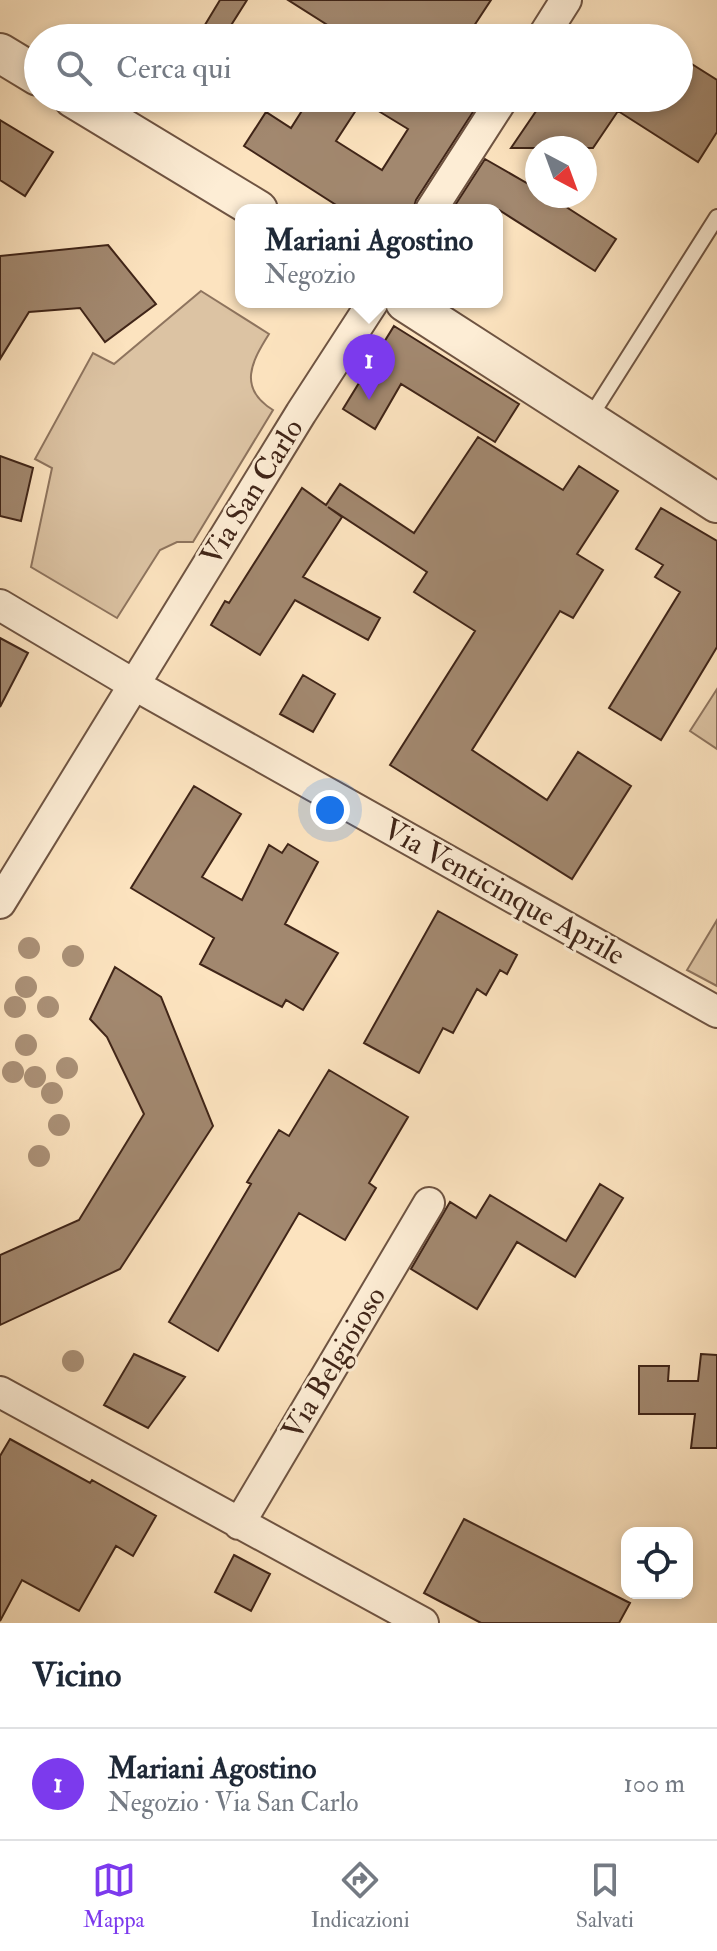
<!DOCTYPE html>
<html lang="it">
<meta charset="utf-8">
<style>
body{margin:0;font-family:"IM FELL Double Pica",serif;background:#f2f2f3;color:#1f2937}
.controls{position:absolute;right:24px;bottom:24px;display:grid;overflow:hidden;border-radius:16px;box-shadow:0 4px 12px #0003}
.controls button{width:72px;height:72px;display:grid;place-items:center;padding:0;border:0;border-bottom:2px solid #e0e1e3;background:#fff;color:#1f2937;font:40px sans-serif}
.compass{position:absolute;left:525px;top:136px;width:72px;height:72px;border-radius:50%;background:#fff;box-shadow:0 4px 12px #0003;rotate:139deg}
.you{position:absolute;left:330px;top:810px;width:28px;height:28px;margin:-20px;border:6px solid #fff;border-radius:50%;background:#1a73e8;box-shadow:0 0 0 12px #1a73e833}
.badge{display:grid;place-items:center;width:52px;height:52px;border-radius:50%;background:#7c3aed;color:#fff;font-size:26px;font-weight:700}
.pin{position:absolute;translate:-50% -66px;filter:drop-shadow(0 2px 4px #0008)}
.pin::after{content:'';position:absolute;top:42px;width:28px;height:24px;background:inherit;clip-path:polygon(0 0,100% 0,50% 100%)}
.popup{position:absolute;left:235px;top:204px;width:268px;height:104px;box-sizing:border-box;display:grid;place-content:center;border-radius:16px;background:#fff;filter:drop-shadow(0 2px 6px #0005);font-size:26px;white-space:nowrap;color:#747a83}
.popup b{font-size:30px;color:#1f2937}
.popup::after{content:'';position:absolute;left:50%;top:100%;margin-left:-16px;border:16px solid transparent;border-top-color:#fff}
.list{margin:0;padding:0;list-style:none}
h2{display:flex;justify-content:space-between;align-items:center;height:104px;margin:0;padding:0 32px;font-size:34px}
h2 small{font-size:26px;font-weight:400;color:#747a83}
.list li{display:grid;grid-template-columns:52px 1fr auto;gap:24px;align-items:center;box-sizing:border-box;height:112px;padding:0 32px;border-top:2px solid #e0e1e3}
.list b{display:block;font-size:30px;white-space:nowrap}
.list p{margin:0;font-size:26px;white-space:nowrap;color:#747a83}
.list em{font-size:26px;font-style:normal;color:#747a83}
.icon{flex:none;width:44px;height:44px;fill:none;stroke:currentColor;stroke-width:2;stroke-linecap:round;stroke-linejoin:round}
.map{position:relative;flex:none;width:717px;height:1623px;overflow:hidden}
.search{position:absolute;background:#fff;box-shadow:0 4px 12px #0003;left:24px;right:24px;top:24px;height:88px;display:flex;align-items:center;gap:20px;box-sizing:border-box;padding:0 28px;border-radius:44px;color:#747a83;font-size:30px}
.sheet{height:216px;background:#fff}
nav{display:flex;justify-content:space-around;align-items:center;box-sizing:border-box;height:112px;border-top:2px solid #e0e1e3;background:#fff;font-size:22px;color:#747a83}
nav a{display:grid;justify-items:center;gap:4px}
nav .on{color:#7c3aed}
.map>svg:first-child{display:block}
</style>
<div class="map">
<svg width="717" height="1623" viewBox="0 0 717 1623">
<rect width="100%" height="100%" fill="#fce3bf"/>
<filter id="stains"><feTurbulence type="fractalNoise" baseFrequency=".0025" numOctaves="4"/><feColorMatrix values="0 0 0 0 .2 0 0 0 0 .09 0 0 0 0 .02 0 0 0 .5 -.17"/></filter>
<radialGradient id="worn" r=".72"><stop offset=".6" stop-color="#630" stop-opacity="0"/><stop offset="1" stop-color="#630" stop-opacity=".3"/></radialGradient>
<!-- green -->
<path fill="#dcc3a3" stroke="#8e745e" stroke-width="2" d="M201 291 269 334C252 361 237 388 273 410L193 542H177L160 550 117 618 31 567 52 468 35 459 93 353 114 364Z
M717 689V749L690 731Z
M717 920V986L687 970Z"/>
<!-- building -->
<path fill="#a2886f" stroke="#402518" stroke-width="2" fill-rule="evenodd" d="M220 0H247L223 38H197Z
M288 0H491L466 38H348Z
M687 61 717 80V132L698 162 618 111 593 148H511L545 98H679V74Z
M310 98H482L416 200 413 210H344L244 146 266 112 291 128ZM362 101 408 129 382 170 336 141Z
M0 120 53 152 25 196 0 180Z
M485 159 537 189V196H549L616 239 595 271 499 210H452Z
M108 245 156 304 105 342 80 308 29 312 0 359V256Z
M394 326 519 404 495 442 401 384 375 429 343 409Z
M478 437 563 490 579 466 618 491 577 554 603 570 573 618 560 611 472 750 547 800 578 752 631 786 572 879 390 765 475 631 414 592 427 572 328 507 342 517 303 577 380 618 368 640 295 600 260 655 211 625 225 601 229 603 302 488 326 505 340 484 414 533Z
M0 456 33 468 21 521 0 516Z
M661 508 717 541V647L661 740 609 708 680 592 655 577 663 565 636 549Z
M0 638 28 653 0 707Z
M303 675 335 694 313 732 280 714Z
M194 786 241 814 202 877 242 900 269 845 282 853 288 844 318 862 285 924 338 953 303 1010 286 1000 282 1007 200 964 214 938 131 888Z
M438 911 517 955 507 974 500 970 486 995 477 989 453 1033 443 1028 419 1073 364 1043Z
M115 967 161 997 213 1126 120 1269 0 1325V1255L79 1220 144 1114 107 1037 90 1019Z
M329 1070 408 1117 369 1183 376 1188 345 1240 299 1213 218 1351 169 1322 251 1184 247 1182 279 1130 289 1136Z
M600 1184 623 1198 575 1277 517 1242 477 1309 411 1269 450 1202 476 1218 490 1195 566 1241Z
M134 1354 185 1377 148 1428 104 1405Z
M701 1354 717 1355V1448H691L695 1414H639V1366H669L668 1381H698Z
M10 1439 90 1483 92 1480 156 1516 133 1556 116 1546 79 1611 22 1580 0 1621V1456Z
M464 1519 630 1603 619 1623H481L424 1593Z
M234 1555 270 1574 251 1611 215 1592Z"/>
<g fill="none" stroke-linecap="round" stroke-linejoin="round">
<defs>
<path id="service" d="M589 419 717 217"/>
<path id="minor" d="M542 38 566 0
M431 210 503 98
M0 605 133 684 717 1012
M0 903 301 413 373 302
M0 1392 423 1623
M239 1524 429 1203"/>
<path id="tertiary" d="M0 53 38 76
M73 98 258 210
M405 302 717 503"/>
</defs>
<!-- service casing -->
<use href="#service" stroke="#6f5442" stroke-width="18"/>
<!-- minor casing -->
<use href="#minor" stroke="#6f5442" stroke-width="34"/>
<!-- tertiary casing -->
<use href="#tertiary" stroke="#6f5442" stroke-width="42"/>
<!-- service -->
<use href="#service" stroke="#fdedd5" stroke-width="14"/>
<!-- minor -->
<use href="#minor" stroke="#fdedd5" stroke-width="30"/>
<!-- tertiary -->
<use href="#tertiary" stroke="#fdedd5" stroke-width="38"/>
</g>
<!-- trees -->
<g fill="#aa9076">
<circle cx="29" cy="948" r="11"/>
<circle cx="73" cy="956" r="11"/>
<circle cx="26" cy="987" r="11"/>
<circle cx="15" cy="1007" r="11"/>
<circle cx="48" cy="1007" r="11"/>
<circle cx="26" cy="1045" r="11"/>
<circle cx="67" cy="1068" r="11"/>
<circle cx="13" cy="1072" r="11"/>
<circle cx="35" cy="1077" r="11"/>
<circle cx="52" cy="1093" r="11"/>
<circle cx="59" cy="1125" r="11"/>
<circle cx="39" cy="1156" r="11"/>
<circle cx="73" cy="1361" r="11"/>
</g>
<g text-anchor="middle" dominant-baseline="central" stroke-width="6" stroke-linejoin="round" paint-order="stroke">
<!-- street labels -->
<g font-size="30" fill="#402518" stroke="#fdedd5">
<text transform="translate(252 492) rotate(-58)">Via San Carlo</text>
<text transform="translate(504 892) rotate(29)">Via Venticinque Aprile</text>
<text transform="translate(334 1363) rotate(-59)">Via Belgioioso</text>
</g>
</g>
<rect width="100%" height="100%" filter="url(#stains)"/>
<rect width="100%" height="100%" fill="url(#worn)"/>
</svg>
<div class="controls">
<button><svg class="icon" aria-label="locate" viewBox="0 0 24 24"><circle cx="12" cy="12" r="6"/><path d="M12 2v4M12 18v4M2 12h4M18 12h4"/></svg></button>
</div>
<svg class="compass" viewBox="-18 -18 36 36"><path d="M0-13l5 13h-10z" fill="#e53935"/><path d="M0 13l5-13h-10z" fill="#747a83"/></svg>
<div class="you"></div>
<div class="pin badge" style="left:369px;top:400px">1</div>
<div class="popup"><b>Mariani Agostino</b>Negozio</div>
<div class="search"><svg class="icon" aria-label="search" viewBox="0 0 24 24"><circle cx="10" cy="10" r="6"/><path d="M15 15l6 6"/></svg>Cerca qui</div>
</div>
<section class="sheet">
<h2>Vicino<small></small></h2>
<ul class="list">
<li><span class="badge">1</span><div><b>Mariani Agostino</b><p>Negozio · Via San Carlo</p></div><em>100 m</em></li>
</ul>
</section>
<nav>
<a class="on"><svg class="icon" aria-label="map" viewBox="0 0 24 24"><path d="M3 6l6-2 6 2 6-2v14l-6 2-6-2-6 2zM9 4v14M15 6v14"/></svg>Mappa</a>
<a><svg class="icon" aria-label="directions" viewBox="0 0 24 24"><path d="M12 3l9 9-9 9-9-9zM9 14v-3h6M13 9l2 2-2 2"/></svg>Indicazioni</a>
<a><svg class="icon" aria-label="saved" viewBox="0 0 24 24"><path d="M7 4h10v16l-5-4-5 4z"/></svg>Salvati</a>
</nav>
